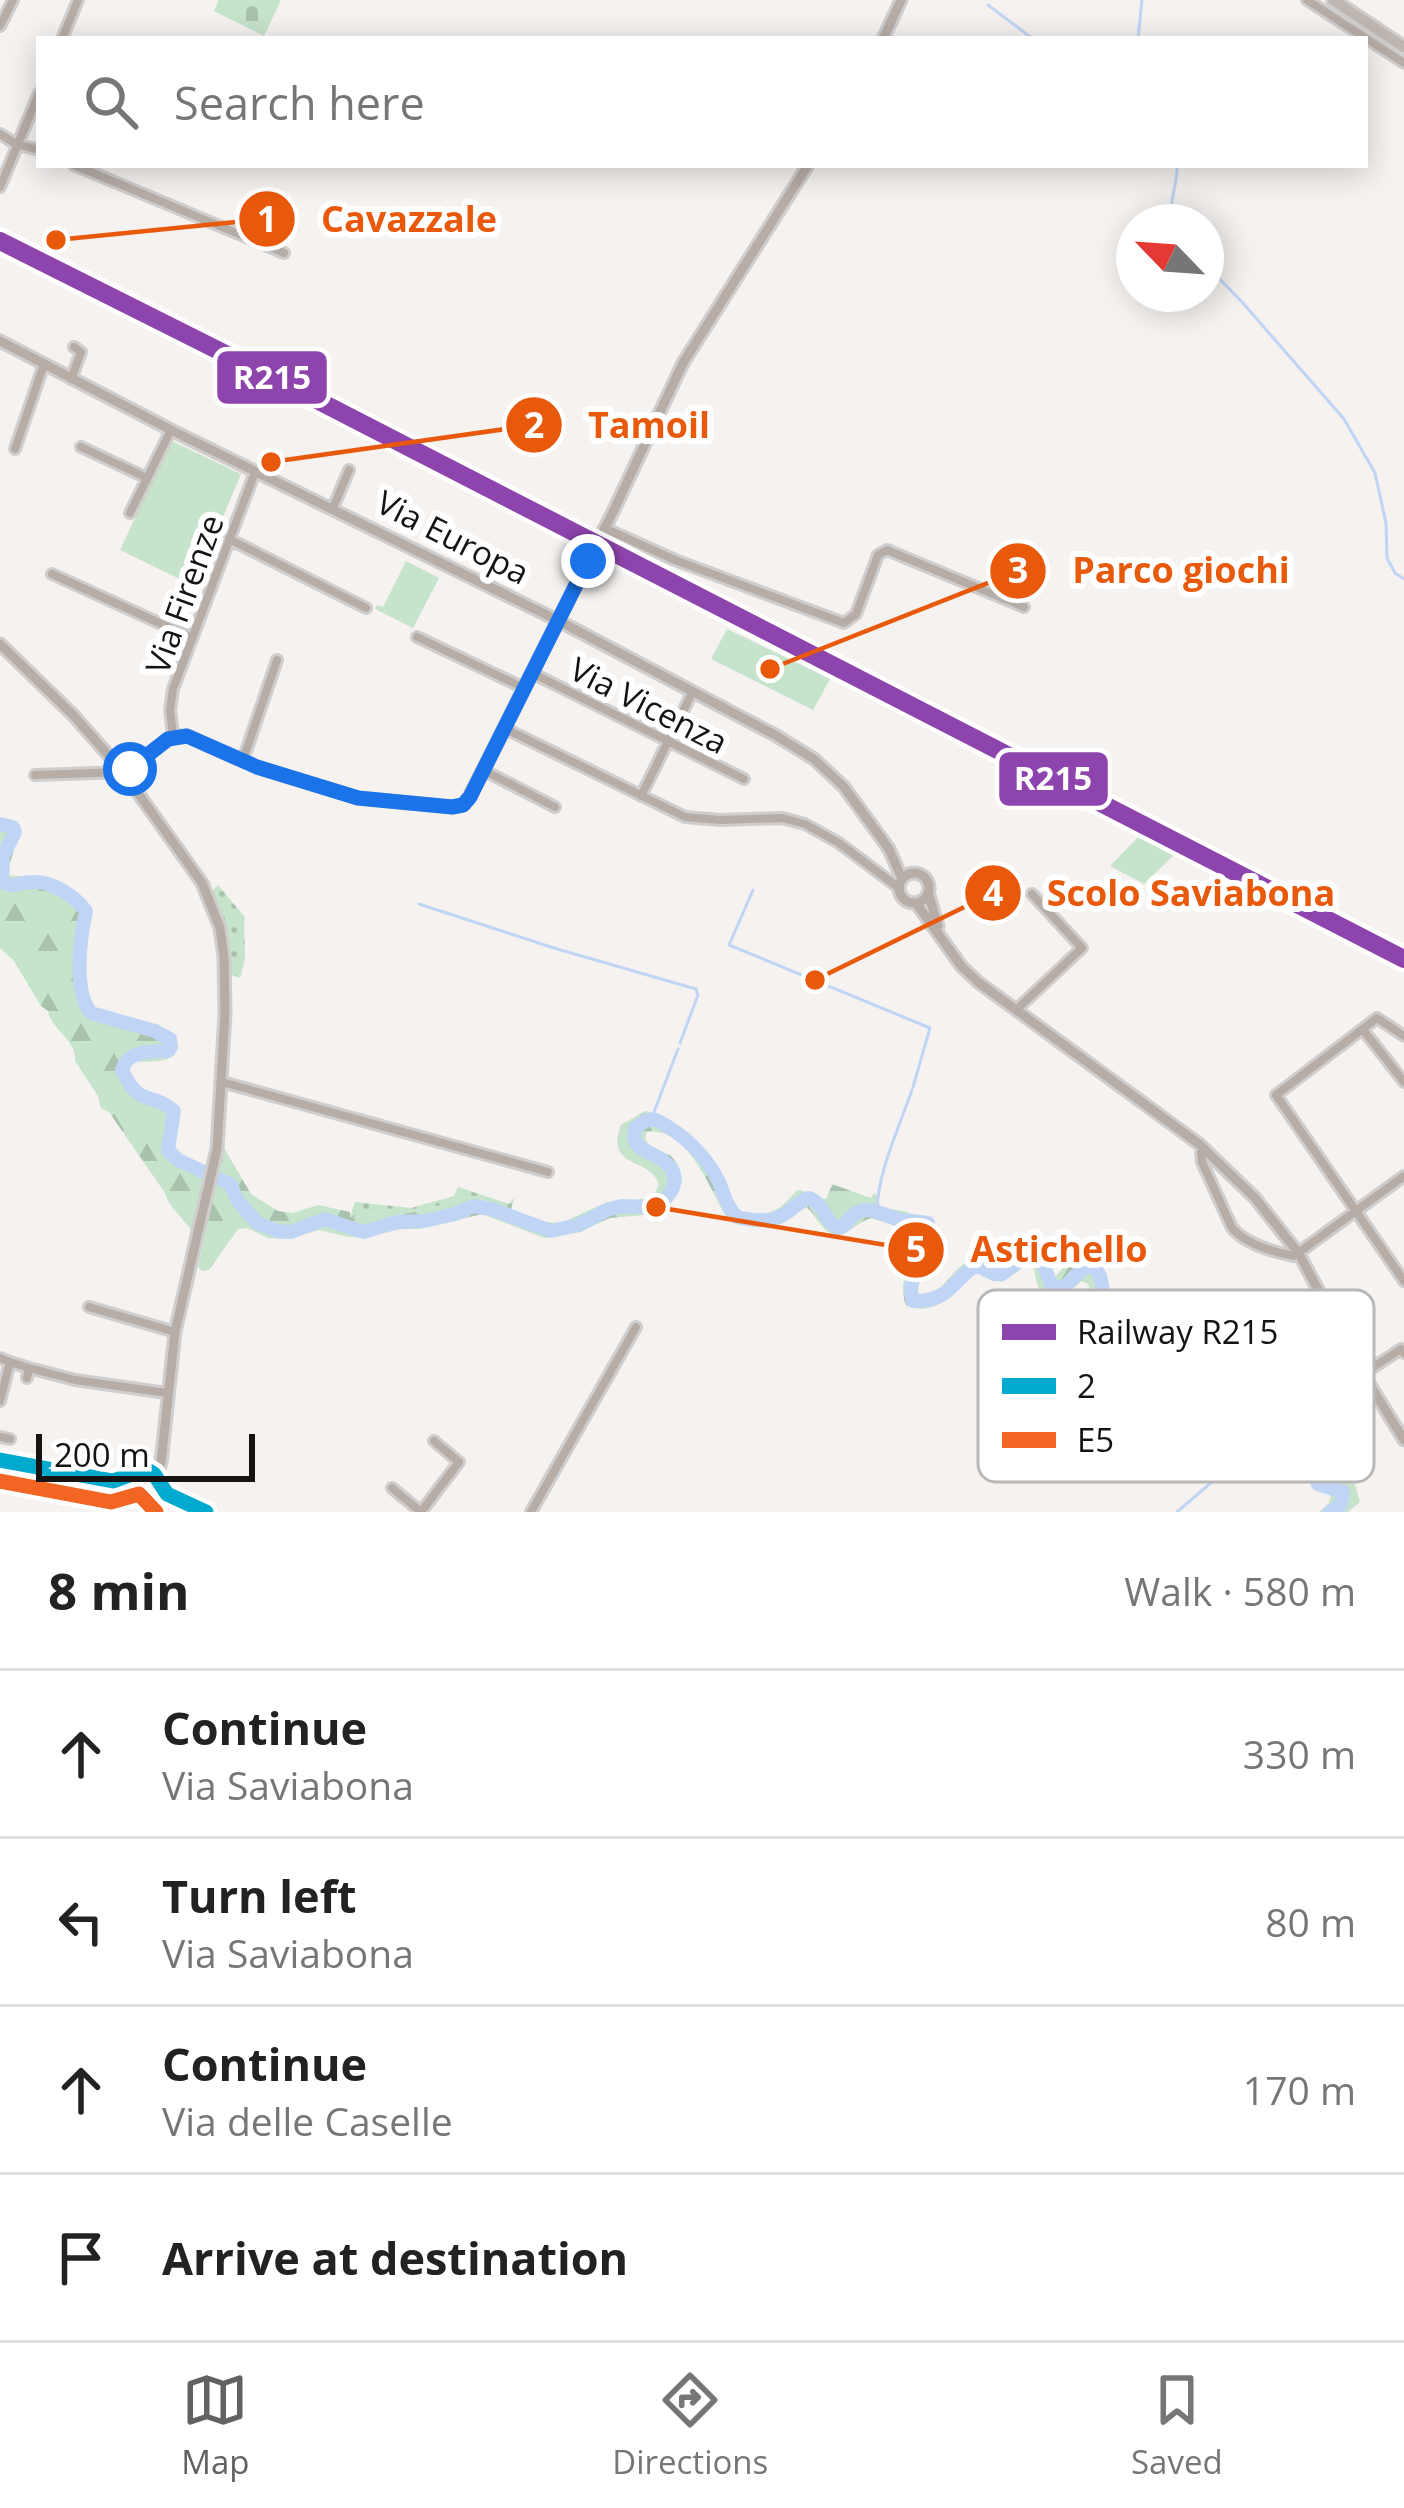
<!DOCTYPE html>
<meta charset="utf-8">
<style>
body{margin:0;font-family:"Open Sans",sans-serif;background:#f6f6f6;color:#222}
.compass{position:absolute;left:1116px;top:204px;width:108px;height:108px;border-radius:50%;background:#fff;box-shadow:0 6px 30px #0003;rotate:295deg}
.scale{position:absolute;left:36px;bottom:30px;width:219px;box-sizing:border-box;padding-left:12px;border:6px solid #151412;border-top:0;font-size:33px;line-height:42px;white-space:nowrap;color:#151412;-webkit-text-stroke:9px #fff;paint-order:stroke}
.stop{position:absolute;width:36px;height:36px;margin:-27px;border:9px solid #1a73e8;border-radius:50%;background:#fff}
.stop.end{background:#1a73e8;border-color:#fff;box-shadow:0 3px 12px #0008}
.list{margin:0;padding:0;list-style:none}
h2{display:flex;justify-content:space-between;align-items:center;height:156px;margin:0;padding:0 48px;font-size:51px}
h2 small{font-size:39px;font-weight:400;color:#767676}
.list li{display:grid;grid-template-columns:78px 1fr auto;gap:36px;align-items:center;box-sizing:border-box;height:168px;padding:0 48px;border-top:3px solid #e0e0e0}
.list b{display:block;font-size:45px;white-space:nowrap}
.list p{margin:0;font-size:39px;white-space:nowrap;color:#767676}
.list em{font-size:39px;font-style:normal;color:#767676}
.icon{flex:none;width:66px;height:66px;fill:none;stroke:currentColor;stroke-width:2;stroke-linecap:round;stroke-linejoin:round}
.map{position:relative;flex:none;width:1404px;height:1512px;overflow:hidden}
.search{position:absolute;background:#fff;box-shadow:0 6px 30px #0003;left:36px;right:36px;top:36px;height:132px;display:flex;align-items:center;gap:30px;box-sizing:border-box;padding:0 42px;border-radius:0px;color:#767676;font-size:45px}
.sheet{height:828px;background:#fff}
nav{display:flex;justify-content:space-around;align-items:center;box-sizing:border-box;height:168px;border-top:3px solid #e0e0e0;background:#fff;font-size:33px;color:#767676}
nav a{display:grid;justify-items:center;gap:6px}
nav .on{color:#636260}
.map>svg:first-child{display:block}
</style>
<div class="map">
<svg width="1404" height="1512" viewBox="0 0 1404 1512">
<defs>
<pattern id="grass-dots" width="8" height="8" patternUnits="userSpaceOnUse" patternTransform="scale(3)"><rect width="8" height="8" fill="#c6e3cc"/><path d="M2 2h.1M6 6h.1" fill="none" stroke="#a9c2ae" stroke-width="1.8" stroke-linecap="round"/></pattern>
<pattern id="forest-firs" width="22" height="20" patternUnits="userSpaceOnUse" patternTransform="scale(3)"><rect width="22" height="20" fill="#c6e3cc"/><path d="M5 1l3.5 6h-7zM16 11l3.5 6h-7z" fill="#a9c2ae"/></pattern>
<pattern id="cemetery-stones" width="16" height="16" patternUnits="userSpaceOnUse" patternTransform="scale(3)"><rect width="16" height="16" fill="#c6e3cc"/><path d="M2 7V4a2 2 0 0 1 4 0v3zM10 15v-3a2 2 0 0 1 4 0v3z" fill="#a9c2ae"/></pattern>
</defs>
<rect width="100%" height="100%" fill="#f5f2f0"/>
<!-- grass -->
<path fill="url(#grass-dots)" d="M218 885 244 916 245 959 240 978 232 975 225 927 212 891Z
M458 1187 509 1204 515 1196 511 1209 473 1196 412 1213 350 1217 355 1202 411 1208 454 1196Z"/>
<!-- forest -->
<path fill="url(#forest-firs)" d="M0 822 20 827 7 875C19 877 33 875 45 878 59 882 87 896 89 912 90 919 86 925 85 931 80 955 79 985 89 1007L164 1031 176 1045 175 1055C163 1063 147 1062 132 1061L125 1067C138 1091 151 1097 176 1106L179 1120 173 1145 178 1154 210 1168 194 1233 169 1203 165 1193 109 1112 101 1108 98 1096 75 1061C77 1040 52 1031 48 1011L41 1006 14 961 0 948Z
M645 1111C671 1114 709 1153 721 1176 728 1189 725 1201 736 1212 769 1217 777 1214 797 1190 809 1190 815 1200 826 1199L832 1184 871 1198 874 1193 878 1197 880 1207C902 1211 917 1212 936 1226L911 1287V1294L917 1299C945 1294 951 1268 974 1257 980 1260 985 1265 992 1266 1008 1267 1016 1244 1035 1243L1045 1256 1055 1277 1075 1255C1105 1255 1105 1282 1115 1305L1150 1313 1169 1325 1204 1335 1213 1344 1215 1359 1191 1372 1187 1383 1202 1393 1231 1392 1256 1400 1279 1398 1317 1413 1329 1421 1341 1436 1326 1471 1354 1482 1360 1502 1348 1512H1319L1329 1503 1331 1496 1327 1489 1313 1484 1308 1474C1312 1459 1324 1448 1326 1434 1307 1412 1272 1418 1245 1410 1239 1409 1234 1405 1227 1404 1221 1403 1215 1406 1208 1406 1191 1405 1179 1394 1174 1378L1186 1353C1166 1323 1120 1330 1101 1310 1095 1303 1092 1292 1088 1284L1081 1281C1070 1293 1048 1310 1038 1286 1035 1279 1035 1271 1033 1264 1022 1265 1011 1277 1001 1282L975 1272C958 1291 934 1319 906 1305 895 1277 917 1257 922 1231L915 1227H898L872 1218C860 1221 854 1229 844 1233 825 1242 817 1214 805 1206 773 1224 766 1234 728 1220 711 1192 688 1125 647 1132L645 1138 649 1145 671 1156 678 1164 682 1179 679 1191 668 1207 656 1214 610 1218 580 1232 544 1238 482 1214 420 1229H402L365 1237H349L319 1230 286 1239 268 1238 247 1228 238 1229 209 1270 202 1271 198 1267 224 1148 251 1194 278 1211 293 1213 318 1205 350 1212V1217L412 1213 473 1196 544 1222 561 1223 607 1202 645 1199 654 1194 659 1185C651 1156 604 1170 621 1125Z"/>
<!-- cemetery -->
<path fill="url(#cemetery-stones)" d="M219 0H281L264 36 214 11Z"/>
<!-- park -->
<path fill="#c6e3cc" d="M174 442 241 474 194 586 120 550 170 443Z
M406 561 439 578 413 628 375 609 377 605 383 607Z
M727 629 830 679 813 710 711 659Z
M1138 837 1174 855 1144 884 1110 866Z"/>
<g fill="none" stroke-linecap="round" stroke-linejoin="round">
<!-- stream -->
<path stroke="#c0d5f6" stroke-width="3" d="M1314 0 1373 38
M988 5 1033 39
M1138 39 1142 0
M1171 222C1168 203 1178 185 1177 165
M1206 265 1242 302 1344 419 1375 473 1386 523 1387 558 1395 573 1404 579
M0 884 2 882
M753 890 729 945 930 1028 913 1087
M419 904 554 948 696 989 698 995 680 1043
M651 1120 678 1049
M877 1211C877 1174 900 1125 912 1090
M1177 1512 1261 1440 1289 1408"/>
<!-- river -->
<path stroke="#c0d5f6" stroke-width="14" d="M0 824 13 827 15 832 3 856 2 882C15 889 18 882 32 882 52 881 74 895 86 911 80 939 73 991 91 1013L155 1031 170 1039 171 1047 167 1051C149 1052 128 1050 122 1070 141 1110 150 1090 174 1111L168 1150 178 1160 230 1184 238 1201 257 1223 278 1231 291 1232 325 1219 363 1232 397 1222 424 1221 455 1214 474 1206 491 1209 551 1231 579 1225 607 1210 621 1206 656 1207C676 1192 684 1173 659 1158 656 1156 642 1149 640 1147 632 1140 634 1137 635 1128L647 1120H656C682 1133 706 1155 719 1182 725 1196 726 1206 737 1217 751 1220 768 1223 781 1216 792 1211 797 1202 809 1198 825 1204 823 1221 838 1228L844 1226C861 1200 874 1212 898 1219 908 1222 918 1221 928 1223 938 1251 903 1273 913 1301 950 1302 952 1281 976 1265L994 1274H1002L1034 1251 1040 1256 1053 1289C1071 1289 1074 1270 1091 1265 1107 1276 1098 1294 1111 1308 1122 1322 1142 1317 1157 1322 1172 1328 1198 1340 1211 1348L1210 1356 1188 1368 1182 1378 1184 1386 1206 1399H1231L1250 1407 1279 1402 1322 1424 1334 1439 1313 1472 1318 1484 1343 1492 1340 1506 1330 1512"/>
<defs>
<path id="minor" d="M1307 0 1404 63
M0 26 13 0
M62 39 78 0
M0 134 16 144 39 150
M74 165 284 253
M0 187 39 93
M71 379 81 352 74 347
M81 447 147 478
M15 449 44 364
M333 508 349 470
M130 513 171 430
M604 528 675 560 844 623 856 614 878 555 887 550 1024 607
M229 539 366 608
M52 574 192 638
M417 637 524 688
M532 673 744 779
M504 728 685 817 720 820 782 818 805 824 839 843 899 888
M173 736 170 710 173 689 255 472
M243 760 277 660
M483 770 555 807
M35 775 123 772
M641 796 692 693
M1016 1010 1082 948 1032 894
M1364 1031 1404 1082
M1404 1036 1377 1018 1276 1095 1404 1281
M222 1082 548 1172
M1205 1149 1201 1153 1202 1162 1232 1228C1247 1245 1273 1252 1294 1256L1404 1176
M89 1307 175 1332
M0 1358 10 1362 0 1401
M10 1362 29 1368 27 1378
M29 1368 75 1380 167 1393
M1363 1374 1401 1349 1404 1353
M0 1437 10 1439
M392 1488 421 1512
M421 1512 459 1462 434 1441
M531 1512 636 1327"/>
<path id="tertiary" d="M883 39 901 0
M0 341 171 430 559 621 775 735 814 759 844 787 889 849 902 879
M0 644 74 716 123 772 202 883 220 928 224 957 225 1013 217 1149 175 1332 161 1463 156 1477
M123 772 173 736H187L257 767 358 798 452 807 463 805 469 797 613 512 683 363 808 165
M899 888a15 15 0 1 1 30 0a15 15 0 1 1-30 0Z
M928 892 938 926
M916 903 962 967 978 982 1199 1144 1255 1198 1299 1254 1363 1374 1404 1440"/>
<path id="secondary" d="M1333 0 1404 47"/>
<path id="primary" d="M0 1460C70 1473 140 1483 206 1512
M114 1481 136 1475 143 1469C157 1470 156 1486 166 1494"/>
</defs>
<!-- minor casing -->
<use href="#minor" stroke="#d0cecd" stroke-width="14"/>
<!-- tertiary casing -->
<use href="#tertiary" stroke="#d0cecd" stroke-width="15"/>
<!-- secondary casing -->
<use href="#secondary" stroke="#d0cecd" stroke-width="16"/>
<!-- primary casing -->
<use href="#primary" stroke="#d0cecd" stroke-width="18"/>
<!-- minor -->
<use href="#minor" stroke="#b6ada7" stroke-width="8"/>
<!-- tertiary -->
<use href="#tertiary" stroke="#b6ada7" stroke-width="9"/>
<!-- secondary -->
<use href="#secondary" stroke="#beb6b0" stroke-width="10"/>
<!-- primary -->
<use href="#primary" stroke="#b9afa9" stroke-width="12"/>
<defs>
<path id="bus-1" d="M0 1460 113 1481 146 1469 154 1474 167 1494 206 1512"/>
<path id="bus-2" d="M0 1481 111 1502 139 1494 156 1512"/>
</defs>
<!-- bus-1 casing -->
<use href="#bus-1" stroke="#fff" stroke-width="24"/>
<!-- bus-2 casing -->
<use href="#bus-2" stroke="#fff" stroke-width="24"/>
<!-- bus-1 -->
<use href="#bus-1" stroke="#00a9ce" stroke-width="15"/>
<!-- bus-2 -->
<use href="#bus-2" stroke="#f26522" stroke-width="15"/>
<defs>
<path id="rail-1" d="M0 241 311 397 1404 959"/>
</defs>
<!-- rail-1 casing -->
<use href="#rail-1" stroke="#fff" stroke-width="27"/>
<!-- rail-1 -->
<use href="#rail-1" stroke="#8e44ad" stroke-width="18"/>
</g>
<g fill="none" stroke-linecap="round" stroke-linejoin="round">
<!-- route -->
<path stroke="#1a73e8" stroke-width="15" d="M130 769 168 739 187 736 257 767 358 798 452 807 463 805 470 797 588 561"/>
</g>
<g text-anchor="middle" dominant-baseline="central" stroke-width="12" stroke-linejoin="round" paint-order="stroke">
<!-- street labels -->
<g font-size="33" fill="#151412" stroke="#fff">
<text transform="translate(453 537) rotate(27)">Via Europa</text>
<text transform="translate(184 594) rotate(-70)">Via Firenze</text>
<text transform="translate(649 705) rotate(27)">Via Vicenza</text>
</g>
</g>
<!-- legend -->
<rect x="978" y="1290" width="396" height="192" rx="18" fill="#fff" stroke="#b9b8b8" stroke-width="3"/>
<rect x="1002" y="1324" width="54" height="16" fill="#8e44ad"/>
<rect x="1002" y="1378" width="54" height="16" fill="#00a9ce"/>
<rect x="1002" y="1432" width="54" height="16" fill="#f26522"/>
<g font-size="33" fill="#151412">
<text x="1077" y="1344">Railway R215</text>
<text x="1077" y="1398">2</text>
<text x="1077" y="1452">E5</text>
</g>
<!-- callouts -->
<path fill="none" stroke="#e8590c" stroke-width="4.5" d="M56 240L267 219M271 462L534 425M770 669L1018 571M815 980L993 893M656 1207L916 1250"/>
<g fill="#e8590c" stroke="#fff" stroke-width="4.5">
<circle cx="56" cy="240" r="12"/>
<circle cx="271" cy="462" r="12"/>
<circle cx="770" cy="669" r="12"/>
<circle cx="815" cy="980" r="12"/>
<circle cx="656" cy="1207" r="12"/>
<circle cx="267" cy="219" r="30"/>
<circle cx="534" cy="425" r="30"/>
<circle cx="1018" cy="571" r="30"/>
<circle cx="993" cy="893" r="30"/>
<circle cx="916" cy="1250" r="30"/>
</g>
<g font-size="36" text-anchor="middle" font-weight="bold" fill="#fff">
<text x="267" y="232">1</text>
<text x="534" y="438">2</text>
<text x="1018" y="583">3</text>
<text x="993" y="906">4</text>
<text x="916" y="1262">5</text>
</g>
<g font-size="36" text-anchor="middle" font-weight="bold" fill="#e8590c" stroke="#fff" stroke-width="12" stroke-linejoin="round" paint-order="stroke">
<text x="409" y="232">Cavazzale</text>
<text x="649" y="438">Tamoil</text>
<text x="1181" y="583">Parco giochi</text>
<text x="1191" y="906">Scolo Saviabona</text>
<text x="1059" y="1262">Astichello</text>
</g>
<g stroke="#fff" stroke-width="4.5">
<rect x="215" y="349" width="114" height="57" rx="12" fill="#8e44ad"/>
<rect x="997" y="750" width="113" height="58" rx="12" fill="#8e44ad"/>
</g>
<g font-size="33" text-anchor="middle" font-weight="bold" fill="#fff">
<text x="272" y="389">R215</text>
<text x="1053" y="790">R215</text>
</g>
</svg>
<svg class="compass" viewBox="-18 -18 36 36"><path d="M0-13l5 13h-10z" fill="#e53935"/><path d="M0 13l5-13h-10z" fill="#767676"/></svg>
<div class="scale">200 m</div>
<div class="stop" style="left:130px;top:769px"></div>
<div class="stop end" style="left:588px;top:561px"></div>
<div class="search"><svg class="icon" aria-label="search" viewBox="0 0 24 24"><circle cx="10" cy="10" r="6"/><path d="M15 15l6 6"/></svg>Search here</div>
</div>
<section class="sheet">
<h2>8 min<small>Walk · 580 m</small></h2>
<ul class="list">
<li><svg class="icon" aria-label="ahead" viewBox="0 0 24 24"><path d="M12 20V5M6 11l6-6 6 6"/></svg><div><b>Continue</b><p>Via Saviabona</p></div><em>330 m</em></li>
<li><svg class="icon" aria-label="left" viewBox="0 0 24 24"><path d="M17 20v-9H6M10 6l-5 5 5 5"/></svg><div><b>Turn left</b><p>Via Saviabona</p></div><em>80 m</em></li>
<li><svg class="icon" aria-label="ahead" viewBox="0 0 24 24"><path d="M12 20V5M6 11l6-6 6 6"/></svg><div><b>Continue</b><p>Via delle Caselle</p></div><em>170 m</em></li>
<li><svg class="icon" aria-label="arrive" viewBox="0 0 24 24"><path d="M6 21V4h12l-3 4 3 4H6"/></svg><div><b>Arrive at destination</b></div></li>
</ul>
</section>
<nav>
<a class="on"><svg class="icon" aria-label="map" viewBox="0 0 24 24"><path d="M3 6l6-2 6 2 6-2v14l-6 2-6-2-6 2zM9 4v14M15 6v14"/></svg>Map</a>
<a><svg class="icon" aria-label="directions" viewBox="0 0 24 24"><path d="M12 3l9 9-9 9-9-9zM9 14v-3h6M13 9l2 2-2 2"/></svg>Directions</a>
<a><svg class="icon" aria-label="saved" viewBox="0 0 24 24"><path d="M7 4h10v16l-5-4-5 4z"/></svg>Saved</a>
</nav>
